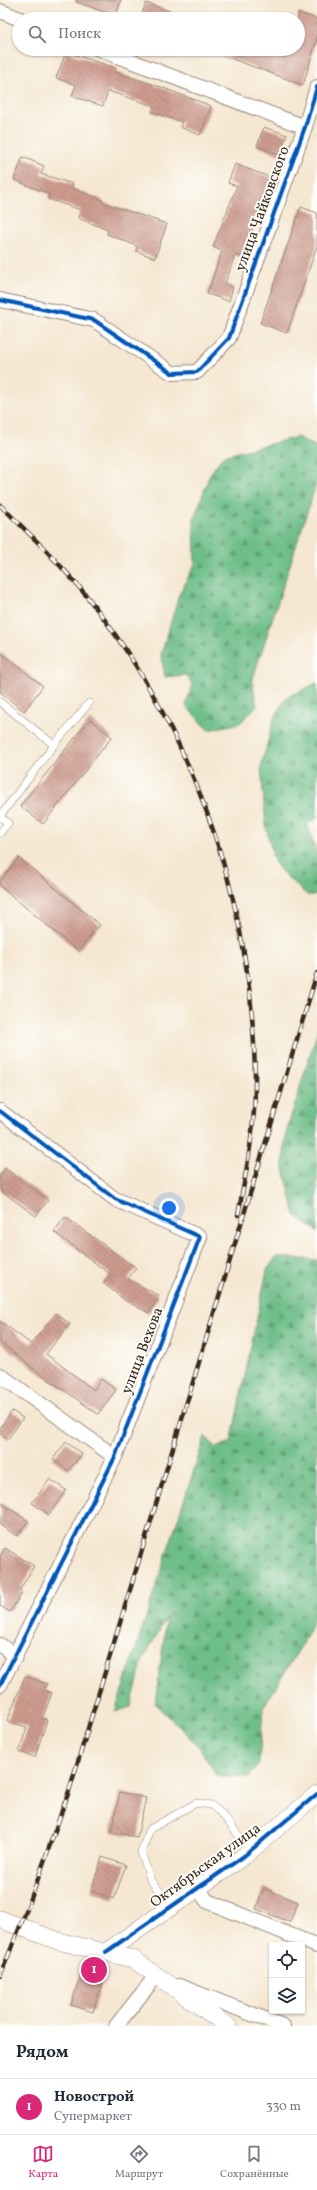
<!DOCTYPE html>
<html lang="ru">
<meta charset="utf-8">
<style>
body{margin:0;font-family:Vollkorn,serif;background:#f2f2f3;color:#1f2937}
.controls{position:absolute;right:12px;bottom:12px;display:grid;overflow:hidden;border-radius:0px;box-shadow:0 1px 3px #0004}
.controls button{width:36px;height:36px;display:grid;place-items:center;padding:0;border:0;border-bottom:1px solid #e0e1e3;background:#fff;color:#1f2937;font:20px sans-serif}
.you{position:absolute;left:169px;top:1208px;width:14px;height:14px;margin:-10px;border:3px solid #fff;border-radius:50%;background:#1a73e8;box-shadow:0 0 0 6px #1a73e833}
.badge{display:grid;place-items:center;width:26px;height:26px;border-radius:50%;background:#db2777;color:#fff;font-size:13px;font-weight:700}
.pin{position:absolute;translate:-50% -50%;border:2px solid #fff;box-shadow:0 1px 4px #0006}
.list{margin:0;padding:0;list-style:none}
h2{display:flex;justify-content:space-between;align-items:center;height:52px;margin:0;padding:0 16px;font-size:17px}
h2 small{font-size:13px;font-weight:400;color:#747a83}
.list li{display:grid;grid-template-columns:26px 1fr auto;gap:12px;align-items:center;box-sizing:border-box;height:56px;padding:0 16px;border-top:1px solid #e0e1e3}
.list b{display:block;font-size:15px;white-space:nowrap}
.list p{margin:0;font-size:13px;white-space:nowrap;color:#747a83}
.list em{font-size:13px;font-style:normal;color:#747a83}
.icon{flex:none;width:22px;height:22px;fill:none;stroke:currentColor;stroke-width:2;stroke-linecap:round;stroke-linejoin:round}
.map{position:relative;flex:none;width:317px;height:2026px;overflow:hidden}
.search{position:absolute;background:#fff;box-shadow:0 1px 3px #0004;left:12px;right:12px;top:12px;height:44px;display:flex;align-items:center;gap:10px;box-sizing:border-box;padding:0 14px;border-radius:22px;color:#747a83;font-size:15px}
.sheet{height:108px;background:#fff}
nav{display:flex;justify-content:space-around;align-items:center;box-sizing:border-box;height:56px;border-top:1px solid #e0e1e3;background:#fff;font-size:11px;color:#747a83}
nav a{display:grid;justify-items:center;gap:2px}
nav .on{color:#db2777}
.map>svg:first-child{display:block}
</style>
<div class="map">
<svg width="317" height="2026" viewBox="0 0 317 2026">
<defs>
<pattern id="forest-firs" width="22" height="20" patternUnits="userSpaceOnUse"><rect width="22" height="20" fill="#6ebe89"/><path d="M5 1l3.5 6h-7zM16 11l3.5 6h-7z" fill="#5c9b6f"/></pattern>
<pattern id="building-back-hatch" width="6" height="6" patternUnits="userSpaceOnUse"><rect width="6" height="6" fill="#ce9c8f"/><path d="M-1 5l2 2M0 0l6 6M5-1l2 2" fill="none" stroke="#a87f74"/></pattern>
</defs>
<rect width="100%" height="100%" fill="#fdfcf7"/>
<filter id="ink" filterUnits="userSpaceOnUse"><feTurbulence type="fractalNoise" baseFrequency=".025" numOctaves="2"/><feDisplacementMap in="SourceGraphic" scale="8" xChannelSelector="R" yChannelSelector="G"/><feConvolveMatrix kernelMatrix="1 2 1 2 8 2 1 2 1" color-interpolation-filters="sRGB"/></filter>
<filter id="wash" filterUnits="userSpaceOnUse"><feTurbulence type="fractalNoise" baseFrequency=".012" numOctaves="4" result="noise"/><feDisplacementMap in="SourceGraphic" scale="16" xChannelSelector="R" yChannelSelector="G"/><feGaussianBlur stdDeviation="0.9" result="paint"/><feColorMatrix in="noise" values="0 0 0 0 0 0 0 0 0 0 0 0 0 0 0 0 0 1.4 0 .05"/><feComposite in="paint" operator="in"/></filter>
<g filter="url(#wash)">
<rect width="100%" height="100%" fill="#f5e7d1"/>
<!-- forest -->
<path fill="url(#forest-firs)" stroke="#547454" d="M297 437 317 447V482L252 681 257 706 240 723 208 730 186 706 192 684 186 675 165 677 161 655 179 595 195 564 194 519 210 474 223 456Z
M317 683V818L307 824 317 854V895H307L281 871 274 861 266 827 261 767 274 718 287 697Z
M317 1032V1231L295 1215 283 1165 286 1133Z
M276 1257 317 1260V1606L307 1636 263 1708 259 1763 250 1777 217 1776 200 1748 155 1703 167 1617 143 1659 131 1707 115 1712 205 1436 216 1448 231 1442 267 1270Z"/>
<g id="blocks">
<!-- building -->
<path fill="url(#building-back-hatch)" d="M76 0H121L116 16 76 2Z
M146 3 186 17V19H140Z
M298 13 317 19V39L303 85 208 50 265 49 285 57 288 49H298Z
M66 52 116 68 115 72 158 86 211 106 200 135 180 127 182 122 152 112 154 106 108 91 103 106 72 96 76 85 56 78Z
M264 127 287 135 279 155 257 146Z
M23 157 44 166 41 174 73 184 72 188 103 200 102 202 167 224 155 258 136 251 137 246 107 234 108 230 78 218 81 210 48 199 49 194 14 180Z
M235 164 272 178 249 238H251L244 258 235 255 225 284 233 287 229 301 207 294 222 251 213 247 237 186 228 183Z
M301 207 317 213V246L287 333 260 323Z
M0 652 43 686 24 711 0 692Z
M90 719 112 737 43 824 20 806Z
M19 858 100 925 78 951 0 886V881Z
M5 1168 48 1200 36 1216 0 1190V1175Z
M65 1217 136 1268 128 1279 159 1296 149 1313 126 1301 103 1283 110 1274 54 1232Z
M56 1313 70 1324 46 1354 94 1390 101 1379 116 1390 98 1414 34 1369 0 1342V1321L31 1344Z
M12 1411 23 1418 8 1439 0 1433V1428Z
M66 1442 82 1454 68 1471 53 1459Z
M50 1479 66 1490 49 1515 32 1503Z
M0 1502 28 1521 17 1536 0 1525Z
M5 1548 34 1566 19 1591 22 1593 10 1612 0 1606V1556Z
M25 1676 47 1684 44 1690 52 1693 42 1719 47 1720 35 1757 19 1752 27 1727 7 1721Z
M120 1792 146 1798 137 1837 111 1832Z
M102 1857 126 1865 114 1899 91 1891Z
M264 1888 298 1902 290 1922 256 1909Z
M83 1967 105 1974 93 2012 71 2005Z"/>
</g>
</g>
<g filter="url(#ink)">
<use href="#blocks" fill-opacity="0" stroke="#988878" stroke-width="1"/>
<g fill="none" stroke-linecap="round" stroke-linejoin="round">
<defs>
<path id="service" d="M0 702 54 745 0 816
M54 745 89 703
M0 817 8 823 0 833
M172 1906 151 1881 141 1852 150 1829 196 1803 211 1805 222 1814 250 1850"/>
<path id="minor" d="M0 11 20 19
M99 49 305 127
M0 300 94 320 172 373 197 372 229 338 305 127 317 87
M0 1111 115 1199 200 1237 115 1457 0 1685
M0 1375 115 1457
M0 1645 16 1656
M198 1888 207 1901 317 1946
M179 1986 283 2026
M116 2026 156 1976"/>
<path id="tertiary" d="M0 1919 58 1941 133 1959 228 2026
M106 1952 244 1856 317 1794"/>
</defs>
<!-- service casing -->
<use href="#service" stroke="#988878" stroke-width="8"/>
<!-- minor casing -->
<use href="#minor" stroke="#988878" stroke-width="16"/>
<!-- tertiary casing -->
<use href="#tertiary" stroke="#988878" stroke-width="18"/>
<!-- service -->
<use href="#service" stroke="#fff" stroke-width="7"/>
<!-- minor -->
<use href="#minor" stroke="#fff" stroke-width="14"/>
<!-- tertiary -->
<use href="#tertiary" stroke="#fff" stroke-width="17"/>
<defs>
<path id="rail" d="M0 505C35 539 70 573 99 612 198 744 253 910 255 1075 256 1122 247 1169 238 1215
M0 1976 29 1904 69 1791 317 973"/>
</defs>
<!-- rail casing -->
<use href="#rail" stroke="#3b2a1e" stroke-width="4.5"/>
<!-- rail -->
<use href="#rail" stroke="#fdfcf7" stroke-width="3" stroke-dasharray="9" stroke-linecap="butt"/>
<defs>
<path id="cycleway" d="M0 300 94 320 172 373 197 372 229 338 305 127 317 87
M0 1111 115 1199 200 1237 115 1457 0 1685
M106 1952 244 1856 317 1794"/>
</defs>
<!-- cycleway casing -->
<use href="#cycleway" stroke="#fdfcf7" stroke-width="6"/>
<!-- cycleway -->
<use href="#cycleway" stroke="#0057b8" stroke-width="4"/>
</g>
</g>
<g text-anchor="middle" dominant-baseline="central" stroke-width="4" stroke-linejoin="round" paint-order="stroke">
<!-- street labels -->
<g font-size="15" fill="#3b2a1e" stroke="#fdfcf7">
<text transform="translate(263 209) rotate(-70)">улица Чайковского</text>
<text transform="translate(143 1351) rotate(-69)">улица Вехова</text>
<text transform="translate(206 1866) rotate(-36)">Октябрьская улица</text>
</g>
</g>
</svg>
<div class="controls">
<button><svg class="icon" aria-label="locate" viewBox="0 0 24 24"><circle cx="12" cy="12" r="6"/><path d="M12 2v4M12 18v4M2 12h4M18 12h4"/></svg></button>
<button><svg class="icon" aria-label="layers" viewBox="0 0 24 24"><path d="M12 4l9 5-9 5-9-5zM3 14l9 5 9-5"/></svg></button>
</div>
<div class="you"></div>
<div class="pin badge" style="left:94px;top:1970px">1</div>
<div class="search"><svg class="icon" aria-label="search" viewBox="0 0 24 24"><circle cx="10" cy="10" r="6"/><path d="M15 15l6 6"/></svg>Поиск</div>
</div>
<section class="sheet">
<h2>Рядом<small></small></h2>
<ul class="list">
<li><span class="badge">1</span><div><b>Новострой</b><p>Супермаркет</p></div><em>330 m</em></li>
</ul>
</section>
<nav>
<a class="on"><svg class="icon" aria-label="map" viewBox="0 0 24 24"><path d="M3 6l6-2 6 2 6-2v14l-6 2-6-2-6 2zM9 4v14M15 6v14"/></svg>Карта</a>
<a><svg class="icon" aria-label="directions" viewBox="0 0 24 24"><path d="M12 3l9 9-9 9-9-9zM9 14v-3h6M13 9l2 2-2 2"/></svg>Маршрут</a>
<a><svg class="icon" aria-label="saved" viewBox="0 0 24 24"><path d="M7 4h10v16l-5-4-5 4z"/></svg>Сохранённые</a>
</nav>
